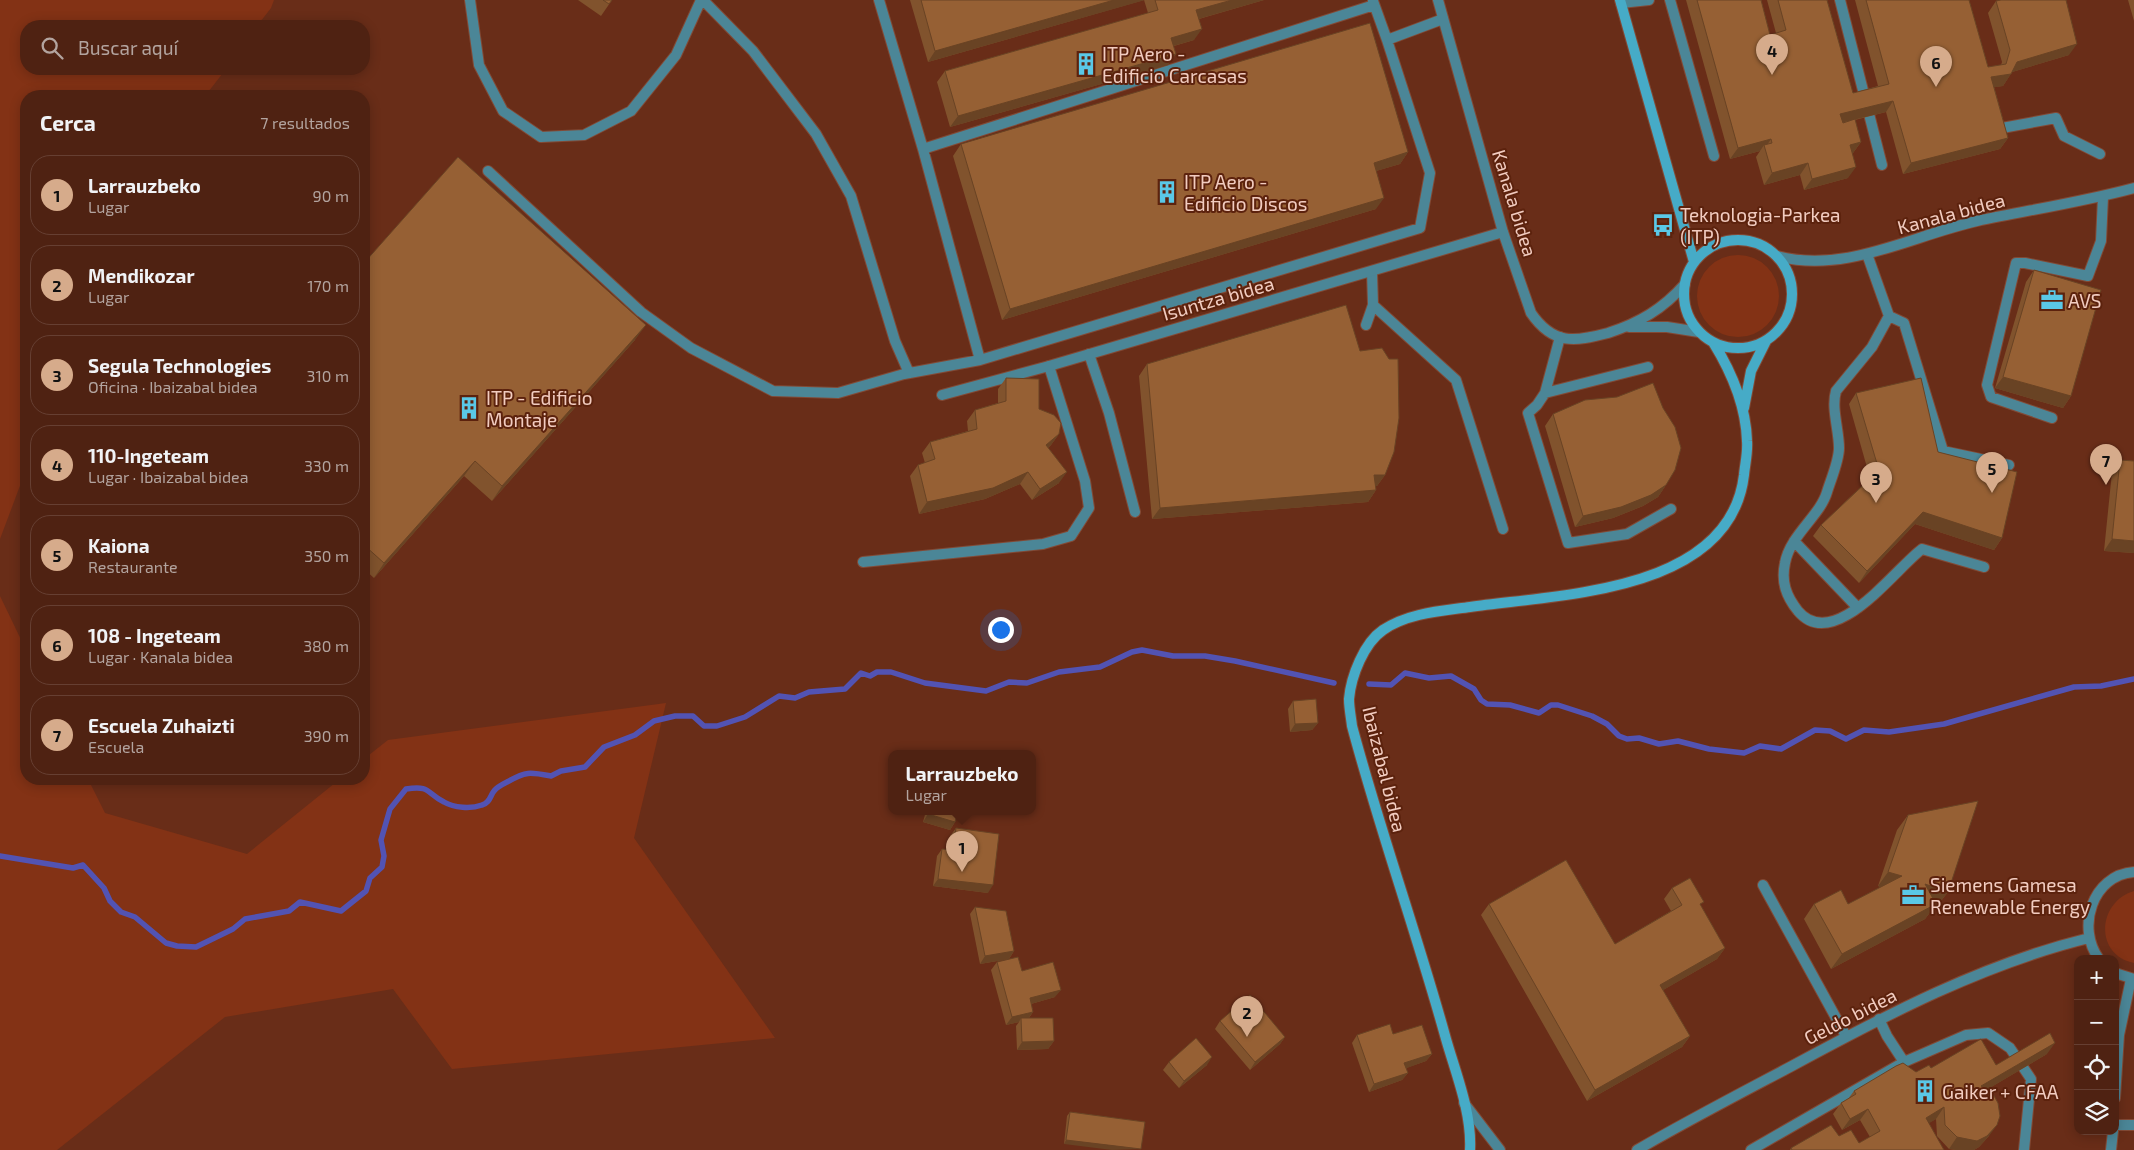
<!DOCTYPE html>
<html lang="es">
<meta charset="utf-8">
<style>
body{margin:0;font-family:"Exo 2",sans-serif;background:#552a1b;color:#f1f3f6}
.controls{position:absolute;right:15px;bottom:15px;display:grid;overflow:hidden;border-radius:10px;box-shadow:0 2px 12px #0003}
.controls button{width:45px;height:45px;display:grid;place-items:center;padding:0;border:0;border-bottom:1px solid #663f32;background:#4f2212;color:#f1f3f6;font:25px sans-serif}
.you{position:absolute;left:1000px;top:629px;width:18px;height:18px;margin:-12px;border:4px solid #fff;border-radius:50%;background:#1a73e8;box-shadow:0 0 0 8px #1a73e833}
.badge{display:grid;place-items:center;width:32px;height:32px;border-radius:50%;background:#d6ab8b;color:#111;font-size:16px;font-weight:700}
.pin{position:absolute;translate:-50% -41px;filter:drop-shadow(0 1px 2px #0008)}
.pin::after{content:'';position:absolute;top:26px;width:18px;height:15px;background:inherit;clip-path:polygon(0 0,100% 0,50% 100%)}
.popup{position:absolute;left:888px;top:750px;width:148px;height:65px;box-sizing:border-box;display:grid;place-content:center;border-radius:10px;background:#4f2212;filter:drop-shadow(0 1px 4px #0005);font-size:16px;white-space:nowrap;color:#b3a49f}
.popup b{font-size:19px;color:#f1f3f6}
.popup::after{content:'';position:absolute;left:50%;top:100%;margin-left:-10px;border:10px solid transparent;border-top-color:#4f2212}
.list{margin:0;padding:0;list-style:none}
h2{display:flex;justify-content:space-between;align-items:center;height:65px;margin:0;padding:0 20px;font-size:21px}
h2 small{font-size:16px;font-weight:400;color:#b3a49f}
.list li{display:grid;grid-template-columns:32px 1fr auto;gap:15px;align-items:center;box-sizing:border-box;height:80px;margin:0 10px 10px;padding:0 10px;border:1px solid #663f32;border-radius:20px}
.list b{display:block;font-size:19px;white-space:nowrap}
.list p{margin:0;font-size:16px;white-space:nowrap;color:#b3a49f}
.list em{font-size:16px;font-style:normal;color:#b3a49f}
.icon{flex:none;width:28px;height:28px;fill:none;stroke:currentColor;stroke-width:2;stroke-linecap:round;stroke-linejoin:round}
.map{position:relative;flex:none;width:2134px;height:1150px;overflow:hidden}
.search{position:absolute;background:#4f2212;box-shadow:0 2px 12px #0003;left:20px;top:20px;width:350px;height:55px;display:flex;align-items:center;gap:12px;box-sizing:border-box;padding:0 18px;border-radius:20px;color:#b3a49f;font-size:19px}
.panel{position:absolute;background:#4f2212;box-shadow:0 2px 12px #0003;left:20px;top:90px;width:350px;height:695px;border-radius:20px}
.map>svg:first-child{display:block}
</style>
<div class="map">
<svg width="2134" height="1150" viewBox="0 0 2134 1150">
<rect width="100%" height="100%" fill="#692d18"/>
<!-- green -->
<path fill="#833215" d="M0 0H274L271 8 257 26H26V69H226L205 96H26V478L21 483 0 539Z
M1697 296a41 41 0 1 1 82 0a41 41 0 1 1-82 0Z
M0 596 26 650V779H88L105 813 247 854 340 779H364V759L388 740 666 703 634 838 775 1038 452 1069 393 989 225 1017 57 1150H0Z
M2134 891V963C2094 955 2097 902 2134 891Z"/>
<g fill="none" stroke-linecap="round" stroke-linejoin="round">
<!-- stream -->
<path stroke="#5253b3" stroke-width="5.5" d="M1369 684 1391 685 1405 673 1429 678 1451 676 1474 689 1481 700 1487 704 1510 705 1539 713 1551 705H1558L1592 716 1607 724 1619 736 1627 739 1639 738 1659 744 1678 741 1709 749 1744 753 1760 746 1781 749 1815 730 1830 731 1846 739 1864 730 1889 732 1944 724 2074 687 2101 686 2134 679
M0 856 73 868 83 865 104 888 110 901 121 912 135 917 166 943 177 946 196 947 233 929 245 919 289 911 300 902 341 911 366 891 370 878 382 867 384 856 381 840 390 809 406 789C431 785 426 793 444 802 454 808 471 809 482 805 490 803 490 796 494 791 497 787 503 784 507 782 526 771 530 772 551 776L561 771 585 767 604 747 635 735 654 721 675 716H693L704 726H717L745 717 779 696 795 698 809 692 845 689 861 673 870 676 877 672H891L925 683 986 691 1009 682 1027 683 1059 672 1100 667 1132 652 1142 650 1173 656H1205L1235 661 1334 683"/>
<defs>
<path id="lane" d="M470 0 479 65 503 111 541 137 584 135 631 111 676 55 701 0
M703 0 753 51 816 134 851 196 895 341 909 373
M879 0 923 149 980 360 1420 228 1430 173 1387 40 1443 19
M1670 0 1714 156
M1840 0 1882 165
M1373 1 1387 40
M1621 3 1649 0
M2002 128 2056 118 2064 136 2100 154
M923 149 1374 5
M488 171 641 312 691 348 773 391 838 393 904 374 980 360
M1867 254 1889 316 1904 323 1943 451 2009 465
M1372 272 1373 305 1456 380 1503 529
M1889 316 1872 347 1836 391C1831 408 1839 430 1839 448 1839 461 1831 479 1827 492 1820 516 1790 535 1785 563 1781 582 1786 596 1798 611 1834 654 1895 569 1922 549L1984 567
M1366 325 1373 305
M1560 337 1545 393 1648 367
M1089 354 1109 413 1135 512
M1545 393 1537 405 1528 413 1568 543 1627 534 1671 509
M2052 418 1991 397 1987 385 2016 263H2025L2088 276 2101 241 2103 197
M1794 541 1858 608
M863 562 1043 544 1071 536 1089 508 1085 481 1049 366
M1763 885 1846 1036
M1904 1062 1966 1035 1988 1033 2010 1048 2031 1079 2024 1150
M2115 1125H2134
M1751 1150 1904 1062 1887 1036 1879 1019"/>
<path id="street" d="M1438 0 1503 232 1531 313C1553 345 1574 342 1608 333 1639 323 1663 309 1685 284
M1777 256C1846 274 1910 236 1977 221 2029 210 2082 202 2134 188
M1629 327H1667L1699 332
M942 395 1049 366 1503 232
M2099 959C2076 928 2092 875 2134 872
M2115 973 2134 979
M2115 1098 2119 1035 2131 979
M1464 1103 1500 1150
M1637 1150C1687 1121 1739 1094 1790 1067 1886 1015 1983 964 2089 938
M2111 1150 2113 1131"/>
<path id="secondary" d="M1620 0 1694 262
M1684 294a54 54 0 1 1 108 0a54 54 0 1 1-108 0Z
M1744 408 1751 371 1766 341
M1470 1150C1472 1113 1456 1074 1446 1039 1417 934 1380 831 1352 726 1351 717 1349 708 1349 699 1351 676 1364 643 1383 630 1408 613 1441 611 1470 607 1559 594 1730 593 1744 475 1745 464 1748 452 1747 441 1746 407 1731 371 1713 342"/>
</defs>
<!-- lane casing -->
<use href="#lane" stroke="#824a36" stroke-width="12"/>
<!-- street casing -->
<use href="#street" stroke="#824a36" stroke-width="12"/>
<!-- secondary casing -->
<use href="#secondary" stroke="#824a36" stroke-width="12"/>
<!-- lane -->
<use href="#lane" stroke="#4b8697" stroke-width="10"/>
<!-- street -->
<use href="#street" stroke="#4b8697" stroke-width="10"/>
<!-- secondary -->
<use href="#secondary" stroke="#46abc7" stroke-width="10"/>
</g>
<!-- wall -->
<path fill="#81532d" d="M578 0H612L601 16Z
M910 0H1264L1199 19 1194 40 1174 46 1168 65 950 127 937 82 945 71 1148 13 1144 0 928 62Z
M1686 0H1761L1770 35 1776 33 1767 0H1827L1853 93 1878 86 1855 0H1969L1988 67 2001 65 2002 62 1988 13 1996 1 2069 55 2012 72 2003 86 1994 87 2008 138 2000 149 1903 174 1886 112 1855 120 1861 142 1853 153H1852L1848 178 1804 190 1800 175 1764 185 1756 157 1760 151 1730 159Z
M2128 0H2134V21Z
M961 144 1408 152 1400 164 1376 171V209L1002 320 953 156Z
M364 263 635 340 492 501 464 476 374 578 364 569Z
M2034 270 2071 396 2063 408 1995 388 2026 282Z
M1147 364 1385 475 1377 486H1375L1376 490 1368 502 1152 519 1139 376Z
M1006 378 1039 409 1059 434 1051 445 1048 448 1059 483 1032 500 1020 484 985 499 919 514 910 476 918 465 925 463 922 453 930 442 968 431 967 421 975 410 998 403V389Z
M1856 393 1938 452 2002 538 1994 550 1915 524 1859 583 1813 536 1821 525 1870 478 1849 404Z
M1553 414 1666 485 1658 497 1643 506 1613 518 1575 527 1545 426Z
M2120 460 2134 461V553L2104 551 2112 472Z
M1293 701 1318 723 1312 730 1290 732 1288 709Z
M926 811H958L955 822 950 830 923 822Z
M1908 815 1948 892 1937 906H1935L1925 919 1831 969 1804 919 1814 904H1848L1881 887 1878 886 1897 830Z
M956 828 988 893 933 886 937 856 942 849H949L950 836Z
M1672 888 1701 906 1725 948 1717 959 1663 990 1690 1036 1682 1047 1587 1101 1481 915 1489 904 1615 944 1671 911 1664 899Z
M975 907 1014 951 1009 959 980 964 970 914Z
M997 962 1055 997 1031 1004 1033 1012 1029 1018 1054 1041 1048 1049 1017 1050 1016 1026 1019 1022 1006 1025 991 970Z
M1220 1021 1285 1037 1280 1044 1250 1070 1215 1029Z
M1393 1034 1432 1054 1426 1061 1406 1068 1408 1073 1402 1080 1369 1092 1352 1043 1357 1035Z
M2047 1054 1986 1090 1989 1136 1979 1147 1974 1150H1956L1949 1149 1937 1136 1936 1119 1928 1123 1944 1150H1790L1791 1148 1839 1136 1859 1143 1870 1137 1860 1120 1842 1130 1833 1114 1841 1103 1848 1099 1854 1091 1931 1068 1996 1065Z
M1169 1062 1207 1065 1179 1088 1163 1070Z
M1070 1112 1145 1122 1064 1144 1067 1116Z"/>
<!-- shaded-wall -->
<path fill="#694324" d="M1114 0H1145L928 62 935 51Z
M1232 0H1264L1188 22 1196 10Z
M1202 29 1194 40 1163 49 1171 38Z
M2077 44 2069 55 2009 73 2017 62Z
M1176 54 1168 65 950 127 958 116Z
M2011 74 2003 86 1983 89 1991 77Z
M1893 101 1886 112 1832 125 1840 114Z
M2008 138 2000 149 1903 174 1911 163Z
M1771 139 1765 148 1764 145 1760 151 1730 159 1738 148Z
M1861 142 1853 153 1842 156 1850 145Z
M1408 152 1400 164 1366 174 1374 163Z
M1808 163 1800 175 1764 185 1772 173Z
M1856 167 1848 178 1804 190 1812 179Z
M1384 198 1376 209 1002 320 1010 309Z
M646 325 635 340 492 501 502 486Z
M2003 377 2071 396 2063 408 1995 388Z
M1059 434 1051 445 1039 457 1046 445Z
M475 461 464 476 374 578 384 563Z
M1028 472 1020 484 985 499 919 514 927 502Z
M1067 472 1059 483 1032 500 1040 489Z
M1374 475H1385L1377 486H1366Z
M1666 485 1658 497 1643 506 1613 518 1575 527 1583 516Z
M1376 490 1368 502 1152 519 1160 508Z
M1923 512 2002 538 1994 550 1915 524 1859 583 1867 571Z
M2112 539 2134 541V553L2104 551Z
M1318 723 1312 730 1290 732 1295 724Z
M928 814 955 822 950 830 923 822Z
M1888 872 1902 876 1892 891 1878 886Z
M938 879 993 885 988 893 933 886Z
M1925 884 1948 892 1937 906H1935L1925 919 1831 969 1842 954Z
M1725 948 1717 959 1653 996 1660 985Z
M1014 951 1009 959 980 964 985 956Z
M1061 990 1055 997 1024 1006 1030 998Z
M1033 1012 1028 1019 1021 1018 1019 1022 1006 1025 1012 1017Z
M1690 1036 1682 1047 1587 1101 1595 1090Z
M1285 1037 1280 1044 1250 1070 1255 1062Z
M1054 1041 1048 1049 1017 1050 1022 1042Z
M2055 1043 2047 1054 1973 1098 1981 1086Z
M1432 1054 1426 1061 1399 1071 1404 1063Z
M1212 1057 1207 1065 1179 1088 1184 1081Z
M1408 1073 1402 1080 1369 1092 1374 1084Z
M1944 1107 1936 1119 1918 1130 1926 1118Z
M1868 1109 1860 1120 1842 1130 1850 1119Z
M1997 1125 1989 1136 1979 1147 1974 1150H1956L1949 1149 1957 1137Z
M1066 1140 1141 1149 1112 1150 1064 1144Z"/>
<!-- building -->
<path fill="#966034" stroke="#694324" d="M603 0H612L609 4Z
M921 0H1114L935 51Z
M1155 0H1232L1196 10 1202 29 1171 38 1176 54 958 116 945 71 1158 10Z
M1697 0H1761L1770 35 1786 30 1778 0H1827L1853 93 1889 84 1866 0H1969L1988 67 2006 64 2010 50 1996 1 2001 0H2066L2077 44 2017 62 2011 74 1991 77 2008 138 1911 163 1893 101 1840 114 1843 123 1855 119 1861 142 1850 145 1856 167 1812 179 1808 163 1772 173 1764 145 1772 143 1771 139 1738 148Z
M1370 23 1408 152 1374 163 1384 198 1010 309 961 144Z
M458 157 646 325 502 486 475 461 384 563 364 545V263Z
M2034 270 2101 290 2071 396 2003 377Z
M1346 305 1360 351 1382 348 1389 359H1398L1399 418 1394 452 1385 475H1374L1376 490 1160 508 1147 364Z
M1006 378 1039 379V409L1054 415 1061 423 1059 434 1046 445 1067 472 1040 489 1028 472 993 488 927 502 918 465 935 459 930 442 977 429 975 410 1006 401Z
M1921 378 1938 452 2017 472 2002 538 1923 512 1867 571 1821 525 1874 475 1878 467 1856 393Z
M1653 383 1663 408 1675 427 1681 448 1675 470 1666 485 1651 495 1621 507 1583 516 1553 414 1585 400 1617 397Z
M2120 460 2134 461V541L2112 539Z
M1316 699 1318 723 1295 724 1293 701Z
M1978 801 1948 892 1925 884 1936 904 1842 954 1814 904 1841 890 1848 904 1902 876 1888 872 1908 815Z
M929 811H958L955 822 928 814Z
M956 828 999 834 993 885 938 879 942 849 953 850Z
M1566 860 1615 944 1682 905 1672 888 1690 878 1704 902 1700 904 1725 948 1660 985 1690 1036 1595 1090 1489 904Z
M975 907 1006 911 1014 951 985 956Z
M1018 957 1022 971 1053 962 1061 990 1030 998 1033 1012 1012 1017 997 962Z
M1250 995 1285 1037 1255 1062 1220 1021Z
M1021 1018H1053L1054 1041 1022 1042Z
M1390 1024 1393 1034 1422 1025 1432 1054 1404 1063 1408 1073 1374 1084 1357 1035Z
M2050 1033 2055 1043 1981 1086 1993 1094 1998 1103 2000 1116 1997 1125 1987 1136 1977 1141 1957 1137 1945 1125 1944 1107 1926 1118 1944 1150H1792L1791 1148 1831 1125 1839 1136 1851 1130 1859 1143 1880 1131 1868 1109 1850 1119 1841 1103 1856 1094 1854 1091 1896 1066 1903 1063 1916 1072 1929 1065 1931 1068 1981 1039 1996 1065Z
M1196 1038 1212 1057 1184 1081 1169 1062Z
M1070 1112 1145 1122 1141 1149 1066 1140Z"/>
<!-- icons -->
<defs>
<symbol id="building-bare" viewBox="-9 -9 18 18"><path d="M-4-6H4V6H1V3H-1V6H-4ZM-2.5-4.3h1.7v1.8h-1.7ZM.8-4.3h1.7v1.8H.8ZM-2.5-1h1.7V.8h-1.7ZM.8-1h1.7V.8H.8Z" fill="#5ac8e6" stroke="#5c220d" stroke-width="2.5" paint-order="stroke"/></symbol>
<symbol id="bus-bare" viewBox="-9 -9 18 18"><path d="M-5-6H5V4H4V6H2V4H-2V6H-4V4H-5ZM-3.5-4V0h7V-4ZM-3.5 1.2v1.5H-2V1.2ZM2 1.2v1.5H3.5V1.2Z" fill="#5ac8e6" stroke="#5c220d" stroke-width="2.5" paint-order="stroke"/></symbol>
<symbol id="office-bare" viewBox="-9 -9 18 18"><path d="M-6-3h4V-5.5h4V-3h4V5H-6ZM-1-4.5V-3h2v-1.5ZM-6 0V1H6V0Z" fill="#5ac8e6" stroke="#5c220d" stroke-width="2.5" paint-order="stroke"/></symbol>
</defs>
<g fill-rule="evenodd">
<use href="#building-bare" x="1070" y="48" width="32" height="32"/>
<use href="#building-bare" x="1151" y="176" width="32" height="32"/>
<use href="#bus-bare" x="1647" y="209" width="32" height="32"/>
<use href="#office-bare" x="2036" y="284" width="32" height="32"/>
<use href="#building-bare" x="453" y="392" width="32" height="32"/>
<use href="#office-bare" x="1897" y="879" width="32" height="32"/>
<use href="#building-bare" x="1909" y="1075" width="32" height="32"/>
</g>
<g text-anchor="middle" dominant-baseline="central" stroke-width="4" stroke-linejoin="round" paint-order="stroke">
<!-- poi labels -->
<g font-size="19" fill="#f2ccc0" stroke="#5c220d" text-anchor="start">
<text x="1102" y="53">ITP Aero -<tspan x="1102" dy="22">Edificio Carcasas</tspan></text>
<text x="1184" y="181">ITP Aero -<tspan x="1184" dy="22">Edificio Discos</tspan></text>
<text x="1680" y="214">Teknologia-Parkea<tspan x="1680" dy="22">(ITP)</tspan></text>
<text x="2068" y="300">AVS</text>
<text x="486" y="397">ITP - Edificio<tspan x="486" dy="22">Montaje</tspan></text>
<text x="1930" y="884">Siemens Gamesa<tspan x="1930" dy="22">Renewable Energy</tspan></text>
<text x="1942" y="1091">Gaiker + CFAA</text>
</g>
<!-- street labels -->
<g font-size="19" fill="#f2ccc0" stroke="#5c220d">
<text transform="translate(1515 203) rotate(73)">Kanala bidea</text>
<text transform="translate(1951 213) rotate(-15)">Kanala bidea</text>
<text transform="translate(1218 298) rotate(-16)">Isuntza bidea</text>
<text transform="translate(1385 769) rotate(76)">Ibaizabal bidea</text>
<text transform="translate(1850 1016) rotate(-27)">Geldo bidea</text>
</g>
</g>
</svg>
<div class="controls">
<button>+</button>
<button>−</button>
<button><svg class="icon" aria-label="locate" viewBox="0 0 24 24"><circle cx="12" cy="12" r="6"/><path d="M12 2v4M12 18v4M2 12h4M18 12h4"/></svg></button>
<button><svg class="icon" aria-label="layers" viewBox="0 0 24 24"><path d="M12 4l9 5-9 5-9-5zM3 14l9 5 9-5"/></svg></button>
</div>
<div class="you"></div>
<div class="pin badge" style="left:962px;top:872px">1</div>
<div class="popup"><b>Larrauzbeko</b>Lugar</div>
<div class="pin badge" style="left:1247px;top:1037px">2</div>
<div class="pin badge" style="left:1876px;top:503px">3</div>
<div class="pin badge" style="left:1772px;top:75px">4</div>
<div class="pin badge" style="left:1992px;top:493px">5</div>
<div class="pin badge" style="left:1936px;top:87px">6</div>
<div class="pin badge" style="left:2106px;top:485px">7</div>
<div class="search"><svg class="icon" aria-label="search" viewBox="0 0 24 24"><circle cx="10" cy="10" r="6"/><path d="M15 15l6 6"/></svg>Buscar aquí</div>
<section class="panel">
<h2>Cerca<small>7 resultados</small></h2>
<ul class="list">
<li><span class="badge">1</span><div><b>Larrauzbeko</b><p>Lugar</p></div><em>90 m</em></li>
<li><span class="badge">2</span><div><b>Mendikozar</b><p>Lugar</p></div><em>170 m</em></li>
<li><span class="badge">3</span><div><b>Segula Technologies</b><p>Oficina · Ibaizabal bidea</p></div><em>310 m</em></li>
<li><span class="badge">4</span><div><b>110-Ingeteam</b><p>Lugar · Ibaizabal bidea</p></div><em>330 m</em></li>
<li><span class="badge">5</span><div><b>Kaiona</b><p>Restaurante</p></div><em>350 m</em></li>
<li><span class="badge">6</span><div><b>108 - Ingeteam</b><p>Lugar · Kanala bidea</p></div><em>380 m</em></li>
<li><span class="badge">7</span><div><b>Escuela Zuhaizti</b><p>Escuela</p></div><em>390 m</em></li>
</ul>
</section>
</div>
